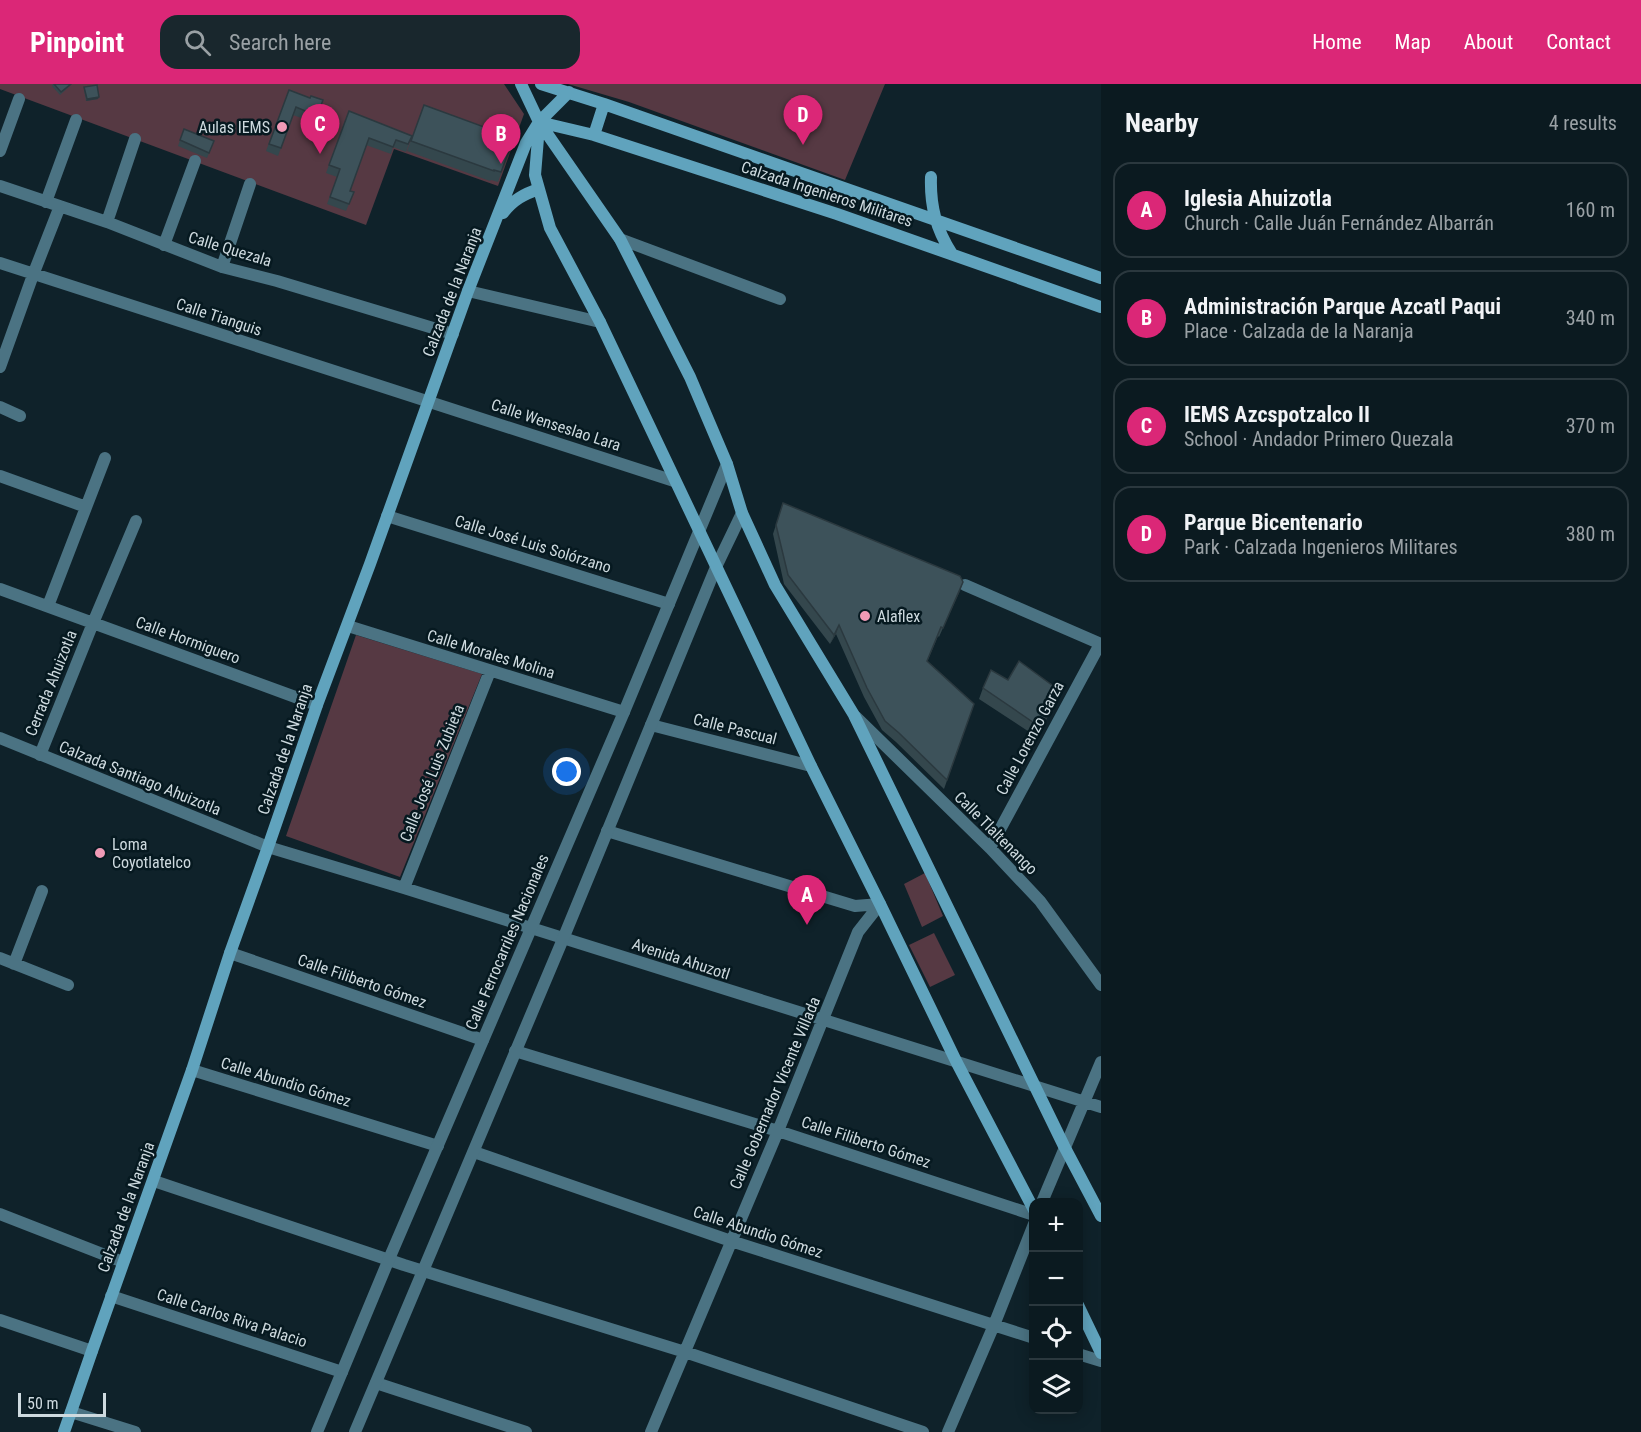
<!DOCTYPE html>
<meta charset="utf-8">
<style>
body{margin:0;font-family:"Roboto Condensed",sans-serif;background:#19272d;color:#f1f3f6}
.controls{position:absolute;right:18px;bottom:18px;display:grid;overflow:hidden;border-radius:12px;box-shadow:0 3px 15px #0003}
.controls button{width:54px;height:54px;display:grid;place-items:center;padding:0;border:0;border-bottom:2px solid #2b383e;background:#0b1a20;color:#f1f3f6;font:30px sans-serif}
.scale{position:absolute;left:18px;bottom:15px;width:88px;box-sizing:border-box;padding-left:6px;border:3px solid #cedadf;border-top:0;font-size:16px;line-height:21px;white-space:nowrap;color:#cedadf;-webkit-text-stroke:4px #061920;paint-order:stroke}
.you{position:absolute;left:567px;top:688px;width:21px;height:21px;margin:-15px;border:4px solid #fff;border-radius:50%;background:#1a73e8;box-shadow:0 0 0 9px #1a73e833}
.badge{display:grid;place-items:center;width:39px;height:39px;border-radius:50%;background:#db2777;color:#fff;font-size:20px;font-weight:700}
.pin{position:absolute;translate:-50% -50px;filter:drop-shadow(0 2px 3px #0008)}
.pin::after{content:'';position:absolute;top:32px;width:21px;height:18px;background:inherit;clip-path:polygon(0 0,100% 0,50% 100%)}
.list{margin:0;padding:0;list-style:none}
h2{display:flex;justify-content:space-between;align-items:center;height:78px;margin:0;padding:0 24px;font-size:26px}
h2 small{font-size:20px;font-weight:400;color:#9aa1a5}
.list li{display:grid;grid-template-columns:39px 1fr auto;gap:18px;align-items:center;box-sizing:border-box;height:96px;margin:0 12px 12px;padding:0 12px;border:2px solid #2b383e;border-radius:18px}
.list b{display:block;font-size:22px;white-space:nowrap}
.list p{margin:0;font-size:20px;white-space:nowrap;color:#9aa1a5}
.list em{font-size:20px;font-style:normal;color:#9aa1a5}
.icon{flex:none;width:33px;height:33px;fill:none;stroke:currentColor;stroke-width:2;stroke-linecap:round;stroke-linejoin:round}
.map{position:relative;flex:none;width:1101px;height:1348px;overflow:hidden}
header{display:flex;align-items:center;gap:36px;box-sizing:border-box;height:84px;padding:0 30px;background:#db2777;color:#fff}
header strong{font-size:28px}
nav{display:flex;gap:33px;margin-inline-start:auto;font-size:21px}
.search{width:420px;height:54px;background:#19272d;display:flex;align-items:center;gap:15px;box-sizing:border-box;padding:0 21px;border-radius:18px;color:#9aa1a5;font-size:22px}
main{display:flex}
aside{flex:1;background:#0b1a20}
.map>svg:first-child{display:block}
</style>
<header>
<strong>Pinpoint</strong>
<div class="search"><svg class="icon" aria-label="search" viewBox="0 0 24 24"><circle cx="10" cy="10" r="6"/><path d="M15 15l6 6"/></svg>Search here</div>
<nav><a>Home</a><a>Map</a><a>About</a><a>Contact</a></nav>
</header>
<main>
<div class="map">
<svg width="1101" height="1348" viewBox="0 0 1101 1348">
<rect width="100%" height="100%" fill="#0f222a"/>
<!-- green -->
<path fill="#563943" d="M0 0H504L524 30 498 102 394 65 366 141 0 5Z
M568 0H885L845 96 629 18Z
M356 551 482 590 400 793 286 752Z
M925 789 943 832 922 843 904 800Z
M934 849 955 891 930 903 909 861Z"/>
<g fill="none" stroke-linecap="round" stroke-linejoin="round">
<!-- minor -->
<path stroke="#4b7383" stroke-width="12" d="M0 67 19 15
M0 102 107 138 222 183 277 197 453 250
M46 118 76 36
M107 138 135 55
M620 155 780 215
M164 161 195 77
M0 179 674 397
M222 183 250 100
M468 207 600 238
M0 283 33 191 60 122
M0 323 20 332
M0 392 86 423
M387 432 669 520
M965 501 1101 560
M0 505 317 621
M48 522 105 374
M348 542 624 628
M856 633 990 764 1040 817 1101 901
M651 641 811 682
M40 671 93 539 136 437
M607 747 855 822 880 820
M268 763 404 804 1101 1023
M990 764 1100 560
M404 804 490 587
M230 869 483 956
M0 874 68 901
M14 880 42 807
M515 967 778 1047 1034 1131
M192 986 438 1062
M474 1068 731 1157 1034 1254
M154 1097 404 1181 685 1268 923 1348
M1042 1118 1101 978
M0 1130 123 1178
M111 1212 342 1288
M0 1236 92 1267
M1078 1270 1101 1277
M376 1299 526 1348
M71 1328 135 1348
M651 1348 778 1047 858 848 880 820
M948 1348 994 1241 1034 1140"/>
<!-- tertiary -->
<path stroke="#4b7383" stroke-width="12" d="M0 654 268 763
M317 1348 389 1175 624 628 727 380
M355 1348 563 855 716 483 742 429"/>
<!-- secondary -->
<path stroke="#60a3bd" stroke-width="12" d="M521 0 539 38 620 155 690 293 727 380 742 429 775 501 854 631 1064 1062 1101 1132
M541 0 604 20 1101 194
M539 38 594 51 837 130 1101 223
M539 42 535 91 550 144 600 238 811 682 880 820 957 979 1034 1126
M594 51 604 20
M931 93C930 122 936 145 952 170
M503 129C513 116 524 110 539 105
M1078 1221 1101 1269
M64 1348 92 1267 192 986 230 869 268 763 317 621 370 480 468 207 526 59 539 38 569 8"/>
</g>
<!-- wall -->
<path fill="#34474d" d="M53 0H71L70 2 60 11 52 2Z
M84 3 98 15 86 17 84 6Z
M289 6 310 14 323 16 315 39 293 31 278 72 266 67Z
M424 21 514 54 498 98 491 96 490 97 407 67Z
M349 27 412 52 406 68 393 63 391 70 366 61 350 107 354 108 346 127 327 120 337 93 326 89Z
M184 45 214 57 207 74 178 62Z
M783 419 963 498 939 553 938 552 927 578 974 620 944 705 896 658 882 646 864 613 836 550 830 560 784 500 773 450Z
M1008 596 1060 607 1056 617 1037 653 979 615 983 604Z"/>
<!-- shaded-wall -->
<path fill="#2b393f" d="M99 13 98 15 86 17 87 15Z
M963 498 960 507 939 553 943 544Z
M839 541 836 550 830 560 834 551Z
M1060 607 1056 617 1037 653 1040 643Z"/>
<!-- building -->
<path fill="#3d525a" stroke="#2b393f" stroke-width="1.5" d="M54 0H71L61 8Z
M97 1 99 13 87 15 84 3Z
M289 6 310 14 311 12 323 16 317 32 296 23 281 64 269 60Z
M424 21 514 54 501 88 494 86V87L411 57Z
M349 27 412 52 408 60 396 56 393 63 369 54 350 107 354 108 349 120 330 113 340 85 329 81Z
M184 45 214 57 209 69 180 56Z
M783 419 960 492 963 498 943 544 941 543 927 577 974 620 947 696 899 649 885 637 867 604 839 541 834 551 788 491 776 441Z
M1019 577 1060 607 1040 643 983 604 991 586 1008 596Z"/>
<!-- markers -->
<g fill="#f09ab6" stroke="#061920" stroke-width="2">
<circle cx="282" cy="43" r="6"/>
<circle cx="865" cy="532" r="6"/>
<circle cx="100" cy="769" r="6"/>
</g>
<g text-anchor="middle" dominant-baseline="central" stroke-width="5" stroke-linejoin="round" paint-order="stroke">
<!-- poi labels -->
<g font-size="16" fill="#cedadf" stroke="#061920" text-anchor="start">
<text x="270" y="43" text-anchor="end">Aulas IEMS</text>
<text x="877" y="532">Alaflex</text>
<text x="112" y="760">Loma<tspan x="112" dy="18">Coyotlatelco</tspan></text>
</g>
<!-- street labels -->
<g font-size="16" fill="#cedadf" stroke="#061920">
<text transform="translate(827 110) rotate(18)">Calzada Ingenieros Militares</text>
<text transform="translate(230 165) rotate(17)">Calle Quezala</text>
<text transform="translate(452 208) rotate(-69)">Calzada de la Naranja</text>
<text transform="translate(219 233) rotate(18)">Calle Tianguis</text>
<text transform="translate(556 341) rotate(18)">Calle Wenseslao Lara</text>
<text transform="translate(533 460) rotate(17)">Calle José Luis Solórzano</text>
<text transform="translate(188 556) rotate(20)">Calle Hormiguero</text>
<text transform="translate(491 570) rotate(17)">Calle Morales Molina</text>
<text transform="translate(51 599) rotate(-68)">Cerrada Ahuizotla</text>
<text transform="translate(735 645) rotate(14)">Calle Pascual</text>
<text transform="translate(1030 654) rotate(-62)">Calle Lorenzo Garza</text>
<text transform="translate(285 665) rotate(-71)">Calzada de la Naranja</text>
<text transform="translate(432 689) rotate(-68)">Calle José Luis Zubieta</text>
<text transform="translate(140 694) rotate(22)">Calzada Santiago Ahuizotla</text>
<text transform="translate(996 749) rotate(45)">Calle Tlaltenango</text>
<text transform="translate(507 858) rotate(-67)">Calle Ferrocarriles Nacionales</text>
<text transform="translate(681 875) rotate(18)">Avenida Ahuzotl</text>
<text transform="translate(362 897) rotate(19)">Calle Filiberto Gómez</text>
<text transform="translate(286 998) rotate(17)">Calle Abundio Gómez</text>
<text transform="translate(775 1009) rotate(-67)">Calle Gobernador Vicente Villada</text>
<text transform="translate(866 1058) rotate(18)">Calle Filiberto Gómez</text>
<text transform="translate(126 1123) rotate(-70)">Calzada de la Naranja</text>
<text transform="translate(758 1148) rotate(18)">Calle Abundio Gómez</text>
<text transform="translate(232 1234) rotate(18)">Calle Carlos Riva Palacio</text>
</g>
</g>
</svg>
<div class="controls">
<button>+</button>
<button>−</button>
<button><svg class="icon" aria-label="locate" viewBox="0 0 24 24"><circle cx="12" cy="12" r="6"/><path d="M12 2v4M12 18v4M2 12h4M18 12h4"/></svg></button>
<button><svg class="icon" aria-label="layers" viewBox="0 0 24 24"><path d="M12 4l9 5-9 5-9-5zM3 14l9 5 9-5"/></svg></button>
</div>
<div class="scale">50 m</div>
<div class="you"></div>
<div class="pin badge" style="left:807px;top:841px">A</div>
<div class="pin badge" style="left:501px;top:80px">B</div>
<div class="pin badge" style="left:320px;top:70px">C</div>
<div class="pin badge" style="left:803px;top:61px">D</div>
</div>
<aside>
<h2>Nearby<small>4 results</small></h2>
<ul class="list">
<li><span class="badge">A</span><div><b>Iglesia Ahuizotla</b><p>Church · Calle Juán Fernández Albarrán</p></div><em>160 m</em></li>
<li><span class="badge">B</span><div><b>Administración Parque Azcatl Paqui</b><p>Place · Calzada de la Naranja</p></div><em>340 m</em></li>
<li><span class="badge">C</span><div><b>IEMS Azcspotzalco II</b><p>School · Andador Primero Quezala</p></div><em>370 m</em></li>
<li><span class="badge">D</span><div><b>Parque Bicentenario</b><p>Park · Calzada Ingenieros Militares</p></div><em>380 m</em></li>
</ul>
</aside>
</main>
